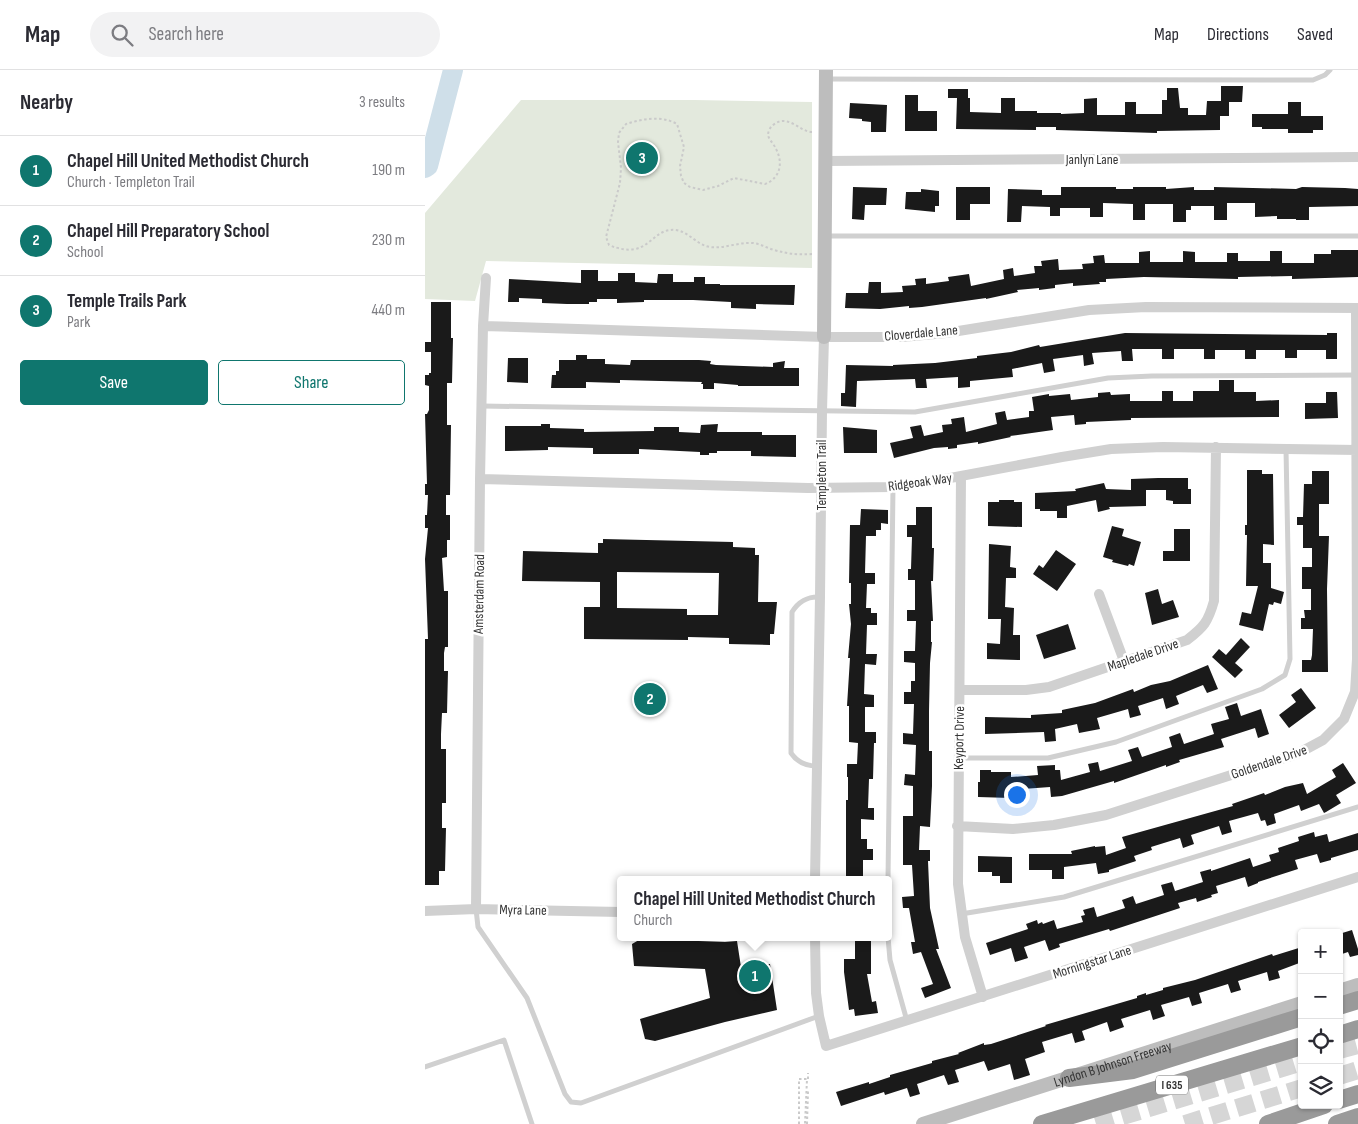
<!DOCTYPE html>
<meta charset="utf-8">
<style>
body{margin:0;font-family:"Sofia Sans Condensed",sans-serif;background:#f2f2f3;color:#2b2b33}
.controls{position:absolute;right:15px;bottom:15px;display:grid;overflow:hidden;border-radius:5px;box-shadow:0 1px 4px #0004}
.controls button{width:45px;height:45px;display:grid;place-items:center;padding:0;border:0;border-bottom:1px solid #e1e1e2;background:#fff;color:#2b2b33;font:25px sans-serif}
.you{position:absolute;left:591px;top:724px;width:18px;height:18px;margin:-12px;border:4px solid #fff;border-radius:50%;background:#1a73e8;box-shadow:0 0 0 8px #1a73e833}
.badge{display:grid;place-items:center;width:32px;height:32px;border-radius:50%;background:#0f766e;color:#fff;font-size:16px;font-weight:700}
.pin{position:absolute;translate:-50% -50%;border:2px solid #fff;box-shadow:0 1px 5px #0006}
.popup{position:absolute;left:192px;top:806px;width:275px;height:65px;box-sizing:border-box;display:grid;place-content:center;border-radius:5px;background:#fff;filter:drop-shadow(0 1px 4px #0005);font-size:16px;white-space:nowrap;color:#7c7c81}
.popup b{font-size:19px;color:#2b2b33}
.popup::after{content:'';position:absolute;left:50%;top:100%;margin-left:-10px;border:10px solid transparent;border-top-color:#fff}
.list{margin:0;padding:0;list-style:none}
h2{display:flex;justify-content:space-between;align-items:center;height:65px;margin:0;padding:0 20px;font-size:21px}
h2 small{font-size:16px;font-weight:400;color:#7c7c81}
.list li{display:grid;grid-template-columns:32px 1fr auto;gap:15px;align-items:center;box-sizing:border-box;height:70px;padding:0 20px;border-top:1px solid #e1e1e2}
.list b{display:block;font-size:19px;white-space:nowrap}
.list p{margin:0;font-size:16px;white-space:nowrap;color:#7c7c81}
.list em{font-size:16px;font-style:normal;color:#7c7c81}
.actions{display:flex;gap:10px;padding:15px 20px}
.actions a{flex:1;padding:11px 0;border:1px solid #0f766e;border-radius:5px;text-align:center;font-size:18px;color:#0f766e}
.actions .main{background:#0f766e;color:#fff}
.icon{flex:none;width:28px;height:28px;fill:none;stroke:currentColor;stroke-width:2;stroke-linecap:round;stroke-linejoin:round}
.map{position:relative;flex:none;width:933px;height:1054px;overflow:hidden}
header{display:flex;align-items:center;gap:30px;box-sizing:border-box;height:70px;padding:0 25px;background:#fff;border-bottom:1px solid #e1e1e2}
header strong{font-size:24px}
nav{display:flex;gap:28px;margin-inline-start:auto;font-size:18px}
.search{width:350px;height:45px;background:#f2f2f3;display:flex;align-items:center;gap:12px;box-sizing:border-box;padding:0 18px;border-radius:28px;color:#7c7c81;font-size:19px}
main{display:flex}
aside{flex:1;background:#fff}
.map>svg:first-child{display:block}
</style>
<header>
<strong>Map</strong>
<div class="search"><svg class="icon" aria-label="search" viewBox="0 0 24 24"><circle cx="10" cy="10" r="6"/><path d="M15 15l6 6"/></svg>Search here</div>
<nav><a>Map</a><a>Directions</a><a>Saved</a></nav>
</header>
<main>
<aside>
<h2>Nearby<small>3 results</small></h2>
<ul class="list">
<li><span class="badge">1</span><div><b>Chapel Hill United Methodist Church</b><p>Church · Templeton Trail</p></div><em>190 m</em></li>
<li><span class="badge">2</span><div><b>Chapel Hill Preparatory School</b><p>School</p></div><em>230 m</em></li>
<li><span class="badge">3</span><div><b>Temple Trails Park</b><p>Park</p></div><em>440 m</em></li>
</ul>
<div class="actions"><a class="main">Save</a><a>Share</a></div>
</aside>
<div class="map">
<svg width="933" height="1054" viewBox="0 0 933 1054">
<rect width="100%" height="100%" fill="#fff"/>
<!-- green -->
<path fill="#e3e9dd" d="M96 30H269L387 32V198L61 191 50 231 0 229V143Z"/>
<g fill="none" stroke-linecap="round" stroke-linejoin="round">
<!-- river -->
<path stroke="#cfdfe9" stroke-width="20" d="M0 98 3 96 28 0"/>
</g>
<!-- building -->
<path fill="#1a1a1a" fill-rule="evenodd" d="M796 16H818L817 32H804V46H795V60L732 61V63L631 60V57H611V60L531 59 532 28H523V19H543V28H545V42L576 43V28H590V41H612V43H636V44L659 43V29L672 28V45H700V32H711V44H737V30H742V18H753L755 38H763V45H781L782 31H796Z
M480 25H493V41H512V61H480Z
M863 32H876V46H898V60H888V63H863V59H837V57H827V44H863Z
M425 33 462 35 461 62H446V52L437 51V49L424 48Z
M428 117 462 118 461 135H440L439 150 427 149Z
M531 117H565V134H545V150H531Z
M636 117H691V119H708V117H741V119L769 117V120H789V117L871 119 877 117 920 118 933 119V136L884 137V150H871V149H852V146L830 147V133H802V150H789V136H766V140H761V152H748V134H720V150H708V134L678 133V147H665V138H635V146H625V137L597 136 596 152H582L583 119 617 120V125H636Z
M496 119 514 121V136H510V142L480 139 481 122H496Z
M906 180H933V207L867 209V206L813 207V209L719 207 681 209V212H674L675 214 648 216V213L630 215V218L614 220V218L592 220 593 222 561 229V228L497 237 484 238V236L455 239 420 238 421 223H443L444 212H456V223L478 222 477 216 491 215 490 209 501 208V214L524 211 523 207 544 204 546 216 579 209 578 200 588 198 589 206 610 203 609 196H617L616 191 633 189 634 200 658 199 657 194 669 193 668 186 679 185 680 193H714V182L725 181V192H758V181L770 182V192H802V183H813V191H845V181H857V193H889V184H906Z
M156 200H173V211H193V203H210V212L232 213 233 204H248V212H269V207H280V214H295V215H370L369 235 331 234V239L306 238V232L268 230H219V232L192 233V229H172V232H164V234H142L117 233V229L94 228V232H83L84 209 156 213Z
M6 232H26V268H28L27 313H22V355H26L25 425H21V445H25V470H22V487L17 488 19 521H23V577H20L19 583V601H23L22 643H17L16 664V679H21V733H17V758H21L20 801H14V815H0V569H3L0 489 3 458H0V445H2L3 425H0V414H2L0 344H2L4 340V316L0 315V305H4V303H6V282H0V272H6Z
M700 263 902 265V263H912V289H901V280H872V288H860V280H831V289H820V280H790V289H779V279H749V289H737V279H707L708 291H697L696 281 667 283 669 294 659 296 658 285 628 289 630 301 619 303 617 293 587 299 588 307 545 311V317L533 318V307L501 309 502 318H491L490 309 432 311 431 337 416 336V323H420L421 295 468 296V295L510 293 552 288V286L586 282 614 275 615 277Z
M151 285H162V289H180V294L205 295 206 290H274L286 291 285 294 291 295 348 297V293L360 291 359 298H374V316H313V315L289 313V319H278V314H276L277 312 195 310V313L161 312V318H126L127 305H131V301H134V290H151Z
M83 288H103V313L82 312Z
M794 310H809V322H831V331L854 330V347L706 348V350L661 352V354L650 355 649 345 626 347 628 360 585 366 586 367 553 374V372L532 375V378L523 379V377L509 378 469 388 465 373 488 368 485 357 496 355 499 366 518 362 517 355 527 354 526 349 539 347 541 362 572 354 570 343 580 341 582 350 604 347V341H609L607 327 624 324V326L645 324 646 330 673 327V323L685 322 686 325 705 324V331H737V321H748V331H768V321H794Z
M901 322H912L913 348 880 349V333H901Z
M116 354H125V358L159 359V362L229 361V357H254V362L275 363 276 355 293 354 292 362H337V365H371V387L326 386V381H292V383H284V385H275V382L214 379V384H168V378L123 377V380L80 381V356H116Z
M418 357 452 360V383H419Z
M822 400H837V404H848L849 475 838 474V493H846V518L859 522 856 534 849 532 848 535 844 534 838 561 814 555 817 542 826 544 833 516H821L822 465H820V455H822Z
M887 401H904V434H894V466H904L902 519 903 602H877V590H886L887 585 888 559H876V548H880L879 540H886V519H877V497H887V478H878V455H872V447H878L879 414H887Z
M733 408H763V419H766V434H748V431L741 430V420H721V436L684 437 685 439 673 442 671 430 642 436V448H632V441H615V439H610V423L651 421 650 419 679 413 681 419 706 420V409Z
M574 430H589V432H597V457L563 456V432H574Z
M491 437H507V478H509L508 511H506L508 551H506V572H507L505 593 504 641V681H507V716L505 757 495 756 494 780H505V791H503L505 838 514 879H511L526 918 500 928 496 918 508 914 496 882 488 884 486 872H490L484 838H478L477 827 489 826 487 795H478V746H488V716L479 715 480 704 490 705 491 675 478 674V663L488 664 489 634H479V622H486V611H490V593L479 592V581H490L491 551H482V540H490V510H483V499H486L487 467H482V455H491Z
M436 439 463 440V454L456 453V460H451V466H441L440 503H450V514H442L441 538H446V543H452V555H442L441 584H452L451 595 440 594 439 624 449 625V637H440V662H451V673H449L448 709H444L443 738H449V750L436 749V769H442V779H448V790H438V810H421V730H423V707H422V694H432L433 673 424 672V636H422L425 588H423L426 554 424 534H426V513H424L425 455H435Z
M687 456 699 459 697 466 716 472 709 496 704 494 703 496 687 492 688 490 678 487Z
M749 459H765V491H738V481H749Z
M178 469 308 472V477L330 478V485H334L333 532H352L349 564H345V575L304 574V568L263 567V570L159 569V537H175V512L97 511 98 481 173 483V473H178ZM192 502 294 503 293 545H262V539L192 538Z
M564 474 586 476 585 497 591 498V508H581L580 537 589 538 588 565H595V590L562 589V573L575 574 576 549H563Z
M631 480 651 494 632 521 608 504 614 495 618 498Z
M733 519 737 534 748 530 754 547 727 555 720 523Z
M643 554 651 579 619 589 611 565Z
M816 568 825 577 810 593 818 600 810 608 787 587 794 579 801 585Z
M783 595 793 619 782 623 778 615 751 626 754 634 741 639 738 628 713 636 716 645 705 648 703 639 672 648 675 659 654 663 652 654 630 659 631 671 620 672 619 662 560 664V647L606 648V645L637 643V640L670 633 708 619 709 622 726 615 745 611Z
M876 618 891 638 864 658 854 645 871 632 866 625Z
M812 633 816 646 836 639 844 664 833 668 830 658 796 669 799 677 754 690 755 692 741 697V695L689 713V711L637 726 626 727 625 717 586 720V728L553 727V712H555V700H566V702H586V707L613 705 612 696 630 695V700H635L636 710 665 702 663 694 673 692 675 701 707 691 703 680 713 677 717 687 747 677 744 667 755 663 759 674 789 664 786 654 804 649 800 637Z
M918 693 931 713 911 725 916 733 901 742 899 743 894 734 876 741 874 735 849 744 851 753 842 756 840 750 836 751 833 743 804 751 807 762 797 765 794 756 766 765 769 774 758 778 755 768 726 777 727 780 709 786 711 791 684 800V802L673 804 671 793 639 797V809H627V800H604V784H647L646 781 670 776V777L680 776 681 785 701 778 697 767 808 736 807 734 839 723 840 725 860 717 878 713 882 724 911 707 907 700Z
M889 762 890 767 902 764 904 772 933 763V780L906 788V790L895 793 892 784 870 790 873 799 833 812V813L823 817 820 807 791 816 793 823 786 825 787 827 772 832 771 828 753 833 755 838 685 861 684 859 634 874 635 877 624 881 620 870 599 877 603 888 590 892 586 878 565 885 561 873 603 859 601 854 612 850 613 854 617 852 618 854 629 850 632 859 658 852 656 846 660 845 658 840 669 837 672 847 700 838 697 830 708 826 711 834 739 825 736 815 747 812 750 821 778 812 775 802 786 799V801L825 788 828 797 846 791 844 785 854 782 853 778 874 771 873 767Z
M553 786 587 787V813H575V806H567V802H553Z
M927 860 933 879V885L925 887 923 882 914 885V864Z
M219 867 221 869 300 872 312 871 316 897 345 894 352 940 300 952 230 971 220 969 215 949 285 928 280 899 209 896 207 874Z
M430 867H446V904H442L447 932 451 931 453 943 430 946 429 939 424 940 419 902V889H430Z
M877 877V892L853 901 855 908 844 911 842 902 813 911 816 920 806 923 803 914 774 923 777 933 767 936 764 927 736 935 740 946 728 950 725 940 696 949 699 957 685 962 682 952 657 961 660 970 650 973 647 963 617 972 620 982 600 989 605 1005 589 1010 585 994 563 1001 559 991 530 1000 534 1012 523 1015 519 1005 492 1014 495 1024 485 1027 482 1018 460 1025 459 1022 416 1036 411 1022 444 1012V1014L465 1007V1005L507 993V991L534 984 533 983 559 973V975L566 974 621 956 620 955 712 928V926L721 923V925L738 920V918L770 910 847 884 848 886Z"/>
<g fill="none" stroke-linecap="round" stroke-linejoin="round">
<!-- highway-tunnel -->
<path stroke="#d6d6d6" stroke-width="18" stroke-dasharray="18 9" stroke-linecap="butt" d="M914 980 933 975
M914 1006 933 1000
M671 1054 877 992
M760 1054 877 1018"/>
<!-- path -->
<path stroke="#cacaca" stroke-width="2" stroke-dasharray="2.5 2.5" stroke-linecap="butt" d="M387 62C375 62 363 43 348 55 345 57 343 62 343 65 344 70 349 74 351 79 358 92 356 108 340 114L309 108 293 116 278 120 265 117 259 113 256 106 255 96 259 77 252 54C236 45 217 49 201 54L194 63 193 72 196 98 195 113 181 167 184 175C225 192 225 157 251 160 264 162 272 175 285 177 299 179 313 172 328 173 336 174 342 178 349 180 363 184 374 185 387 184
M383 1009V1003
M374 1054V1009H382L380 1054
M382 1054 383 1021"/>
<!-- lane -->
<path stroke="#d0d0d0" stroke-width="5" d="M401 9 888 10 900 5 905 0
M401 166H933
M57 336 490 342 683 308 727 306 933 305
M534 688H623L691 672 837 619 860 605 865 589 861 379
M392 696C381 696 372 692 366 683L367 542C373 532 383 526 395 527
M463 810 468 417
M51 839 53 857 102 928 140 1024 146 1032 156 1033 394 946
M536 844 639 827 933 737
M463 867 465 890 482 951
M0 997 79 970 107 1054"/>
<!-- street -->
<path stroke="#d0d0d0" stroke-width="10" d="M401 91 933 87
M58 256 399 267H477L521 263 664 240 721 237 933 238
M536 406 533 814 540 867 558 927
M55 409 383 418 468 417 504 412 637 387 686 379 738 377 933 380
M674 524 699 591
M535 620H601L624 617 762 570C779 557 783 552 789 531L791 377
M532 756 588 759 629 755 681 745 872 684 898 670 919 649 930 622 932 589 931 238
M390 810 395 527 397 341 399 267
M51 839 55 409 58 256 61 208
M0 841 51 839 196 842
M390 867 391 923 394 946 401 976 933 807"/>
<!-- secondary -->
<g stroke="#bdbdbd" stroke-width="14">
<path d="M399 267 401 0"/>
<path d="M914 921 933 915"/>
<path id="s1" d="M498 1054 877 933"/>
</g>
<!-- highway -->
<path stroke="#9a9a9a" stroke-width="18" d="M914 936 933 930
M914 965 933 959
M644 1008 708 1000 877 947
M914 1030 933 1024
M617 1054 877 976
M843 1054 899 1035
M912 1054 933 1047"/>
</g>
<g text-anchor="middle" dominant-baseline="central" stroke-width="5" stroke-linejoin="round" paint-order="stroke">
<!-- shield labels -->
<rect fill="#fff" stroke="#707070" stroke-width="1" x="731" y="1005.5" width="32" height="19" rx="4"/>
<g font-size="12" font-weight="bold" fill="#333">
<text x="747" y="1015">I 635</text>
</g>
<!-- street labels -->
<g font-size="14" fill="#333" stroke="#fff">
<text x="667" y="89">Janlyn Lane</text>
<text transform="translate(496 263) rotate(-5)">Cloverdale Lane</text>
<text transform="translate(396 405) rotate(-90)">Templeton Trail</text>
<text transform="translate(495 412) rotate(-8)">Ridgeoak Way</text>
<text transform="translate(54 524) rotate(-89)">Amsterdam Road</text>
<text transform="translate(718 585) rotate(-19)">Mapledale Drive</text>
<text transform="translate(534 668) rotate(-89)">Keyport Drive</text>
<text transform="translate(844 692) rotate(-19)">Goldendale Drive</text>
<text transform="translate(98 840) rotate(1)">Myra Lane</text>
<text transform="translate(667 892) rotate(-18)">Morningstar Lane</text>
<text stroke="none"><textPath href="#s1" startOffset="199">Lyndon B Johnson Freeway</textPath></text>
</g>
</g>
</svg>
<div class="controls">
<button>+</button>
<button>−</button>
<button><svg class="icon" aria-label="locate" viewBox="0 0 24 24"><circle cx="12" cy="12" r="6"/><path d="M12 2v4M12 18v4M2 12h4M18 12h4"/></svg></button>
<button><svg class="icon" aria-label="layers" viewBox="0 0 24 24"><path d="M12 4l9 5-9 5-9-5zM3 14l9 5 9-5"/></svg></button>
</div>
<div class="you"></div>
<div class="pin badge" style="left:330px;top:906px">1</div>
<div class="popup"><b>Chapel Hill United Methodist Church</b>Church</div>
<div class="pin badge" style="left:225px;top:629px">2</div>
<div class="pin badge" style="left:217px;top:88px">3</div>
</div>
</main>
